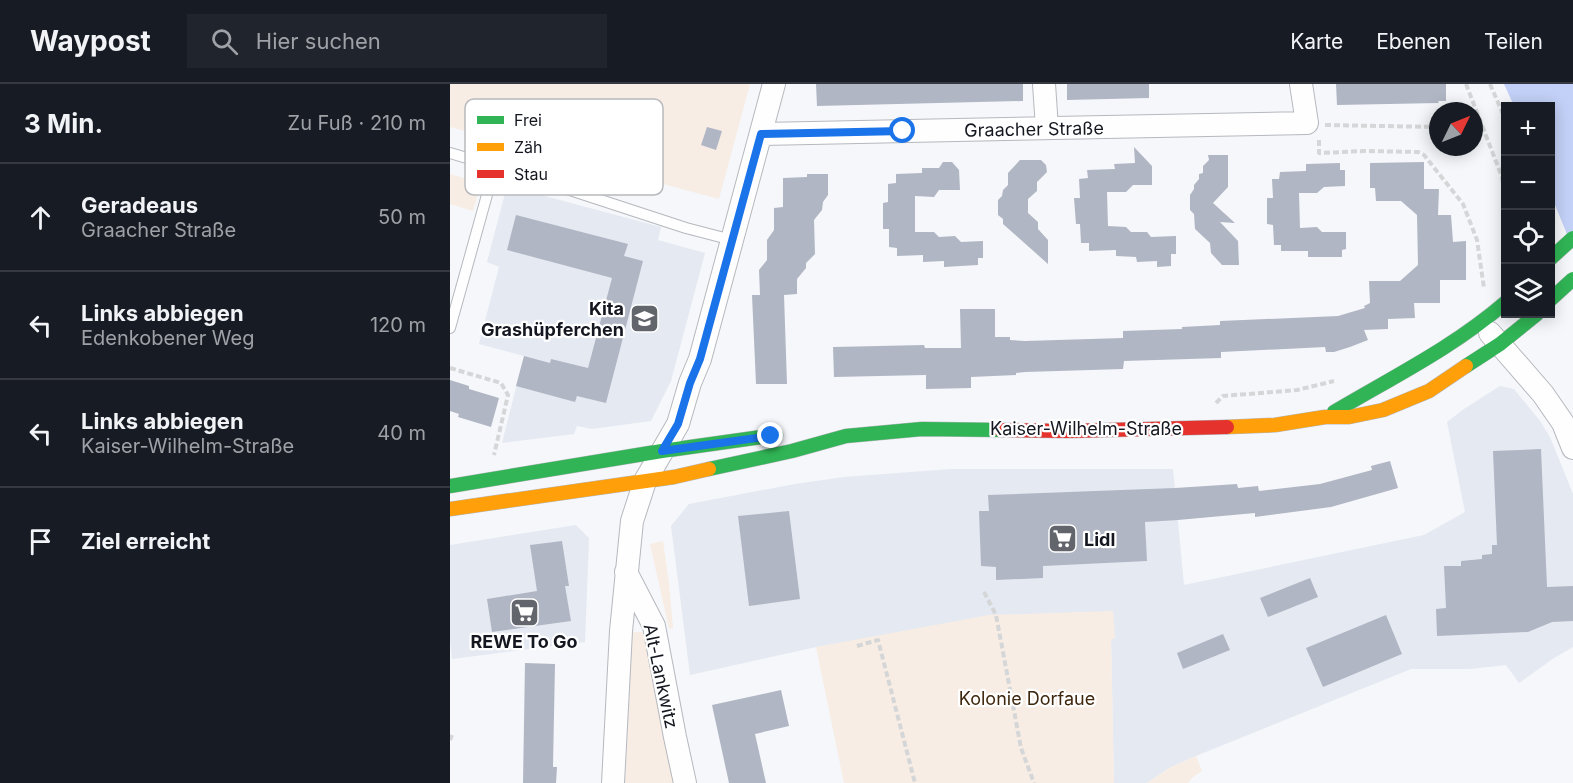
<!DOCTYPE html>
<html lang="de">
<meta charset="utf-8">
<style>
body{margin:0;font-family:Inter,sans-serif;background:#20242c;color:#f1f3f6}
.controls{position:absolute;right:18px;top:18px;display:grid;overflow:hidden;border-radius:0px;box-shadow:0 3px 15px #0003}
.controls button{width:54px;height:54px;display:grid;place-items:center;padding:0;border:0;border-bottom:2px solid #363941;background:#171b24;color:#f1f3f6;font:30px sans-serif}
.compass{position:absolute;left:979px;top:18px;width:54px;height:54px;border-radius:50%;background:#171b24;box-shadow:0 3px 15px #0003;rotate:47deg}
.stop{position:absolute;width:18px;height:18px;margin:-14px;border:4px solid #1a73e8;border-radius:50%;background:#fff}
.stop.end{background:#1a73e8;border-color:#fff;box-shadow:0 2px 6px #0008}
.list{margin:0;padding:0;list-style:none}
h2{display:flex;justify-content:space-between;align-items:center;height:78px;margin:0;padding:0 24px;font-size:26px}
h2 small{font-size:20px;font-weight:400;color:#9ea1a6}
.list li{display:grid;grid-template-columns:39px 1fr auto;gap:18px;align-items:center;box-sizing:border-box;height:108px;padding:0 24px;border-top:2px solid #363941}
.list b{display:block;font-size:22px;white-space:nowrap}
.list p{margin:0;font-size:20px;white-space:nowrap;color:#9ea1a6}
.list em{font-size:20px;font-style:normal;color:#9ea1a6}
.icon{flex:none;width:33px;height:33px;fill:none;stroke:currentColor;stroke-width:2;stroke-linecap:round;stroke-linejoin:round}
.map{position:relative;flex:none;width:1123px;height:699px;overflow:hidden}
header{display:flex;align-items:center;gap:36px;box-sizing:border-box;height:84px;padding:0 30px;background:#171b24;border-bottom:2px solid #363941}
header strong{font-size:28px}
nav{display:flex;gap:33px;margin-inline-start:auto;font-size:21px}
.search{width:420px;height:54px;background:#20242c;display:flex;align-items:center;gap:15px;box-sizing:border-box;padding:0 21px;border-radius:0px;color:#9ea1a6;font-size:22px}
main{display:flex}
aside{flex:1;background:#171b24}
.map>svg:first-child{display:block}
</style>
<header>
<strong>Waypost</strong>
<div class="search"><svg class="icon" aria-label="search" viewBox="0 0 24 24"><circle cx="10" cy="10" r="6"/><path d="M15 15l6 6"/></svg>Hier suchen</div>
<nav><a>Karte</a><a>Ebenen</a><a>Teilen</a></nav>
</header>
<main>
<aside>
<h2>3 Min.<small>Zu Fuß · 210 m</small></h2>
<ul class="list">
<li><svg class="icon" aria-label="ahead" viewBox="0 0 24 24"><path d="M12 20V5M6 11l6-6 6 6"/></svg><div><b>Geradeaus</b><p>Graacher Straße</p></div><em>50 m</em></li>
<li><svg class="icon" aria-label="left" viewBox="0 0 24 24"><path d="M17 20v-9H6M10 6l-5 5 5 5"/></svg><div><b>Links abbiegen</b><p>Edenkobener Weg</p></div><em>120 m</em></li>
<li><svg class="icon" aria-label="left" viewBox="0 0 24 24"><path d="M17 20v-9H6M10 6l-5 5 5 5"/></svg><div><b>Links abbiegen</b><p>Kaiser-Wilhelm-Straße</p></div><em>40 m</em></li>
<li><svg class="icon" aria-label="arrive" viewBox="0 0 24 24"><path d="M6 21V4h12l-3 4 3 4H6"/></svg><div><b>Ziel erreicht</b></div></li>
</ul>
</aside>
<div class="map">
<svg width="1123" height="699" viewBox="0 0 1123 699">
<rect width="100%" height="100%" fill="#f5f7fa"/>
<!-- built -->
<path fill="#e5e9f1" d="M57 102 211 143 208 156 255 169 221 297 201 337 142 345 127 342 124 350 52 359 74 272 29 260 49 183 37 178Z
M1050 302 1064 305 1090 337 1100 353 1123 410V563L1104 574 1069 599 1056 581 1020 585H961L746 672 721 683 697 699H664L661 554 413 555 366 563 240 591 221 442 239 420 345 400 394 393 502 385H723L734 501 974 451 1015 428 997 338 1014 325Z
M126 441 139 454 135 558 2 575 0 556V461Z"/>
<!-- green -->
<path fill="#f7ede4" d="M0 0H300L269 115 0 43Z
M0 90 31 99 23 127 0 120Z
M213 457 219 499 223 544 219 545 200 460Z
M663 527 665 554 661 555 664 699H394L366 563 539 531Z
M184 548H192L195 551 227 699H175L182 550Z
M746 672 752 687 743 693 738 699H697L721 683Z"/>
<!-- water -->
<path fill="#c3d0f7" d="M1054 0H1123V165L1101 111 1100 22H1064Z"/>
<!-- building -->
<path fill="#b1b6c4" d="M366 0H573V17L367 22Z
M617 0H699V14L617 16Z
M886 0H996V17H988L989 19 887 21Z
M257 43 272 47 266 66 251 61Z
M684 63 702 82V101H683L676 108H657L658 142 676 143 681 148H697L701 153 726 152V170H721V182L707 183V177L687 178 686 173 666 172V166L639 167V159H631L630 140H626L624 114H630L629 95 638 94 637 86 665 85 664 80 685 79Z
M758 71H778V103L763 119 785 139 770 138 788 157 789 181H772L761 169 760 159 745 145 744 130 740 126V111L744 105V101L749 95V90L753 89V82L759 76Z
M570 76H591L596 81 597 88 587 98V107L578 115V129L588 138V145L598 156V180L553 140V135L548 131V116L552 112 553 106 558 101V89Z
M493 78H502L509 86 510 106H489L484 113 465 112V148H484L489 153 505 152 511 158 533 157V174H528V181L494 183V177L473 178V171L447 172V164L439 163V145H433V119L438 118V100L446 99V90L472 89V84H489Z
M974 78V105H989L988 131H1001L1003 158 1016 157V196H990V219H964L965 234 938 235V245L914 246 918 256 900 263 884 268H876L875 263 771 268V274L674 277 673 285 575 288 566 289V291L521 293V304L476 305V291L384 293 383 263 474 261 475 264H511L510 225H545V253H560V256L575 257 673 254V247L732 245V243L770 241V237L888 232 915 224 914 222 920 219 919 197H950L968 181 967 131 951 117H926L925 104H920V79Z
M890 79V86H895V102L874 103 867 109H849L850 144 867 143 872 148H896V165L892 166V173H858V167H831V161H824L823 141 817 140V114H823L822 95H829L830 88 856 87V80Z
M357 90H378V111L373 118 372 126 364 136 365 170 356 179V184L347 195V210L334 211 337 300H306L302 211H310L309 186 317 176V156L324 146V124L333 123V94L357 93Z
M66 131 178 160 174 172 193 177 156 319 127 312 125 318 66 302 74 272 100 279 101 275 138 284 162 194 57 166Z
M0 296 19 302V305L49 314 41 343 8 333 9 330 0 327Z
M1091 365 1097 503 1123 502V537L1102 538 1078 548 987 552 986 525 996 524 994 482H1011V477L1032 475V471L1042 470V461H1047L1043 367Z
M940 377 948 404 881 423 805 433V429L728 436 695 438 697 477 593 482V494L546 496V483L531 482 529 427H539L538 411 725 404 787 400 788 404 808 402 809 407 870 400 922 386 921 382Z
M339 427 350 515 299 522 288 432Z
M112 457 119 502H115L121 537 42 548 37 515 87 507 80 461Z
M860 494 868 513 818 533 810 514Z
M936 531 952 570 873 603 856 564Z
M773 550 780 566 733 585 727 569Z
M75 579 105 580 103 683H107L106 699H73Z
M331 606 339 642 305 650 316 699H279L262 621Z"/>
<g fill="none" stroke-linecap="round" stroke-linejoin="round">
<defs>
<path id="lane" d="M0 69 74 91 236 144 282 156
M0 244 45 82"/>
<path id="street" d="M594 0 597 44
M311 50 857 39 851 0
M1040 249 1093 310 1113 339 1123 364
M176 488 204 542 225 653 235 699
M163 699 171 547 182 437 195 397 228 340 240 299 250 275 324 0"/>
<path id="fast" d="M1016 282 1050 260 1087 230
M884 328C943 293 1004 263 1056 218
M259 385 342 367 396 352 472 345 551 346
M0 402 212 367 326 351"/>
<path id="slow" d="M777 343 825 341 875 333H899L933 326 979 307 1016 282
M0 425 224 393 259 385"/>
<path id="jam" d="M551 346 618 347 777 343"/>
</defs>
<!-- lane casing -->
<use href="#lane" stroke="#b5b8be" stroke-width="12"/>
<!-- street casing -->
<use href="#street" stroke="#b5b8be" stroke-width="24"/>
<!-- fast casing -->
<use href="#fast" stroke="#b5b8be" stroke-width="15"/>
<!-- slow casing -->
<use href="#slow" stroke="#b5b8be" stroke-width="15"/>
<!-- jam casing -->
<use href="#jam" stroke="#b5b8be" stroke-width="15"/>
<!-- path -->
<path stroke="#d5d6d7" stroke-width="4" stroke-dasharray="6 3" stroke-linecap="butt" d="M1016 0 1052 93 1056 119
M1040 0 1056 37
M875 41 988 43
M869 56V69L915 67 968 68 974 71 1013 120 1027 156 1034 204
M0 284 51 299 58 311 44 371
M766 319 773 312 847 306 884 297
M534 508 546 531 571 664 584 699
M407 562 428 556 465 699
M0 656 2 651"/>
<!-- lane -->
<use href="#lane" stroke="#fefefe" stroke-width="10"/>
<!-- street -->
<use href="#street" stroke="#fefefe" stroke-width="22"/>
<!-- fast -->
<use href="#fast" stroke="#30b455" stroke-width="14"/>
<!-- slow -->
<use href="#slow" stroke="#ff9f0a" stroke-width="14"/>
<!-- jam -->
<use href="#jam" stroke="#e5322d" stroke-width="14"/>
<defs>
<path id="fast-bridge" d="M1100 175 1123 154
M1100 216 1123 195"/>
</defs>
<!-- fast-bridge casing -->
<use href="#fast-bridge" stroke="#b5b8be" stroke-width="15" stroke-linecap="butt"/>
<!-- fast-bridge -->
<use href="#fast-bridge" stroke="#30b455" stroke-width="14"/>
</g>
<g fill="none" stroke-linecap="round" stroke-linejoin="round">
<!-- route -->
<path stroke="#1a73e8" stroke-width="8" d="M321 352 212 367 228 340 240 299 250 275 311 50 453 47"/>
</g>
<!-- icons -->
<defs>
<symbol id="school-square" viewBox="-11 -11 22 22"><rect x="-9" y="-9" width="18" height="18" rx="4" fill="#63656c" stroke="#fff"/><path d="M0-5L7-2L0 1L-7-2ZM-4 1L0 2.5L4 1V4Q0 6-4 4Z" fill="#fff"/></symbol>
<symbol id="supermarket-square" viewBox="-11 -11 22 22"><rect x="-9" y="-9" width="18" height="18" rx="4" fill="#63656c" stroke="#fff"/><path d="M-6-5.5h2.5l.6 2H6L4.5 2H-2.5L-4.4-4H-6ZM-1.5 3.2a1.3 1.3 0 1 0 .1 0ZM3 3.2a1.3 1.3 0 1 0 .1 0Z" fill="#fff"/></symbol>
</defs>
<g fill-rule="evenodd">
<use href="#school-square" x="178" y="218" width="33" height="33"/>
<use href="#supermarket-square" x="596" y="438" width="33" height="33"/>
<use href="#supermarket-square" x="58" y="512" width="33" height="33"/>
</g>
<g text-anchor="middle" dominant-baseline="central" stroke-width="4.5" stroke-linejoin="round" paint-order="stroke">
<!-- street labels -->
<g font-size="18" fill="#14171f" stroke="#fff">
<text transform="translate(584 45) rotate(-1)">Graacher Straße</text>
<text x="636" y="344">Kaiser-Wilhelm-Straße</text>
<text transform="translate(211 592) rotate(78)">Alt-Lankwitz</text>
</g>
<!-- poi labels -->
<g font-size="18" font-weight="bold" fill="#14171f" stroke="#fff" text-anchor="end">
<text x="174" y="224">Kita<tspan x="174" dy="21">Grashüpferchen</tspan></text>
<text x="634" y="455" text-anchor="start">Lidl</text>
<text x="74" y="557" text-anchor="middle">REWE To Go</text>
</g>
<!-- park labels -->
<g font-size="18" fill="#3f270e" stroke="#fff">
<text x="577" y="614">Kolonie Dorfaue</text>
</g>
</g>
<!-- legend -->
<rect x="15" y="15" width="198" height="96" rx="9" fill="#fff" stroke="#b8b9bc" stroke-width="1.5"/>
<rect x="27" y="32" width="27" height="8" fill="#30b455"/>
<rect x="27" y="59" width="27" height="8" fill="#ff9f0a"/>
<rect x="27" y="86" width="27" height="8" fill="#e5322d"/>
<g font-size="16" fill="#14171f">
<text x="64" y="42">Frei</text>
<text x="64" y="69">Zäh</text>
<text x="64" y="96">Stau</text>
</g>
</svg>
<div class="controls">
<button>+</button>
<button>−</button>
<button><svg class="icon" aria-label="locate" viewBox="0 0 24 24"><circle cx="12" cy="12" r="6"/><path d="M12 2v4M12 18v4M2 12h4M18 12h4"/></svg></button>
<button><svg class="icon" aria-label="layers" viewBox="0 0 24 24"><path d="M12 4l9 5-9 5-9-5zM3 14l9 5 9-5"/></svg></button>
</div>
<svg class="compass" viewBox="-18 -18 36 36"><path d="M0-13l5 13h-10z" fill="#e53935"/><path d="M0 13l5-13h-10z" fill="#9ea1a6"/></svg>
<div class="stop" style="left:453px;top:47px"></div>
<div class="stop end" style="left:321px;top:352px"></div>
</div>
</main>
